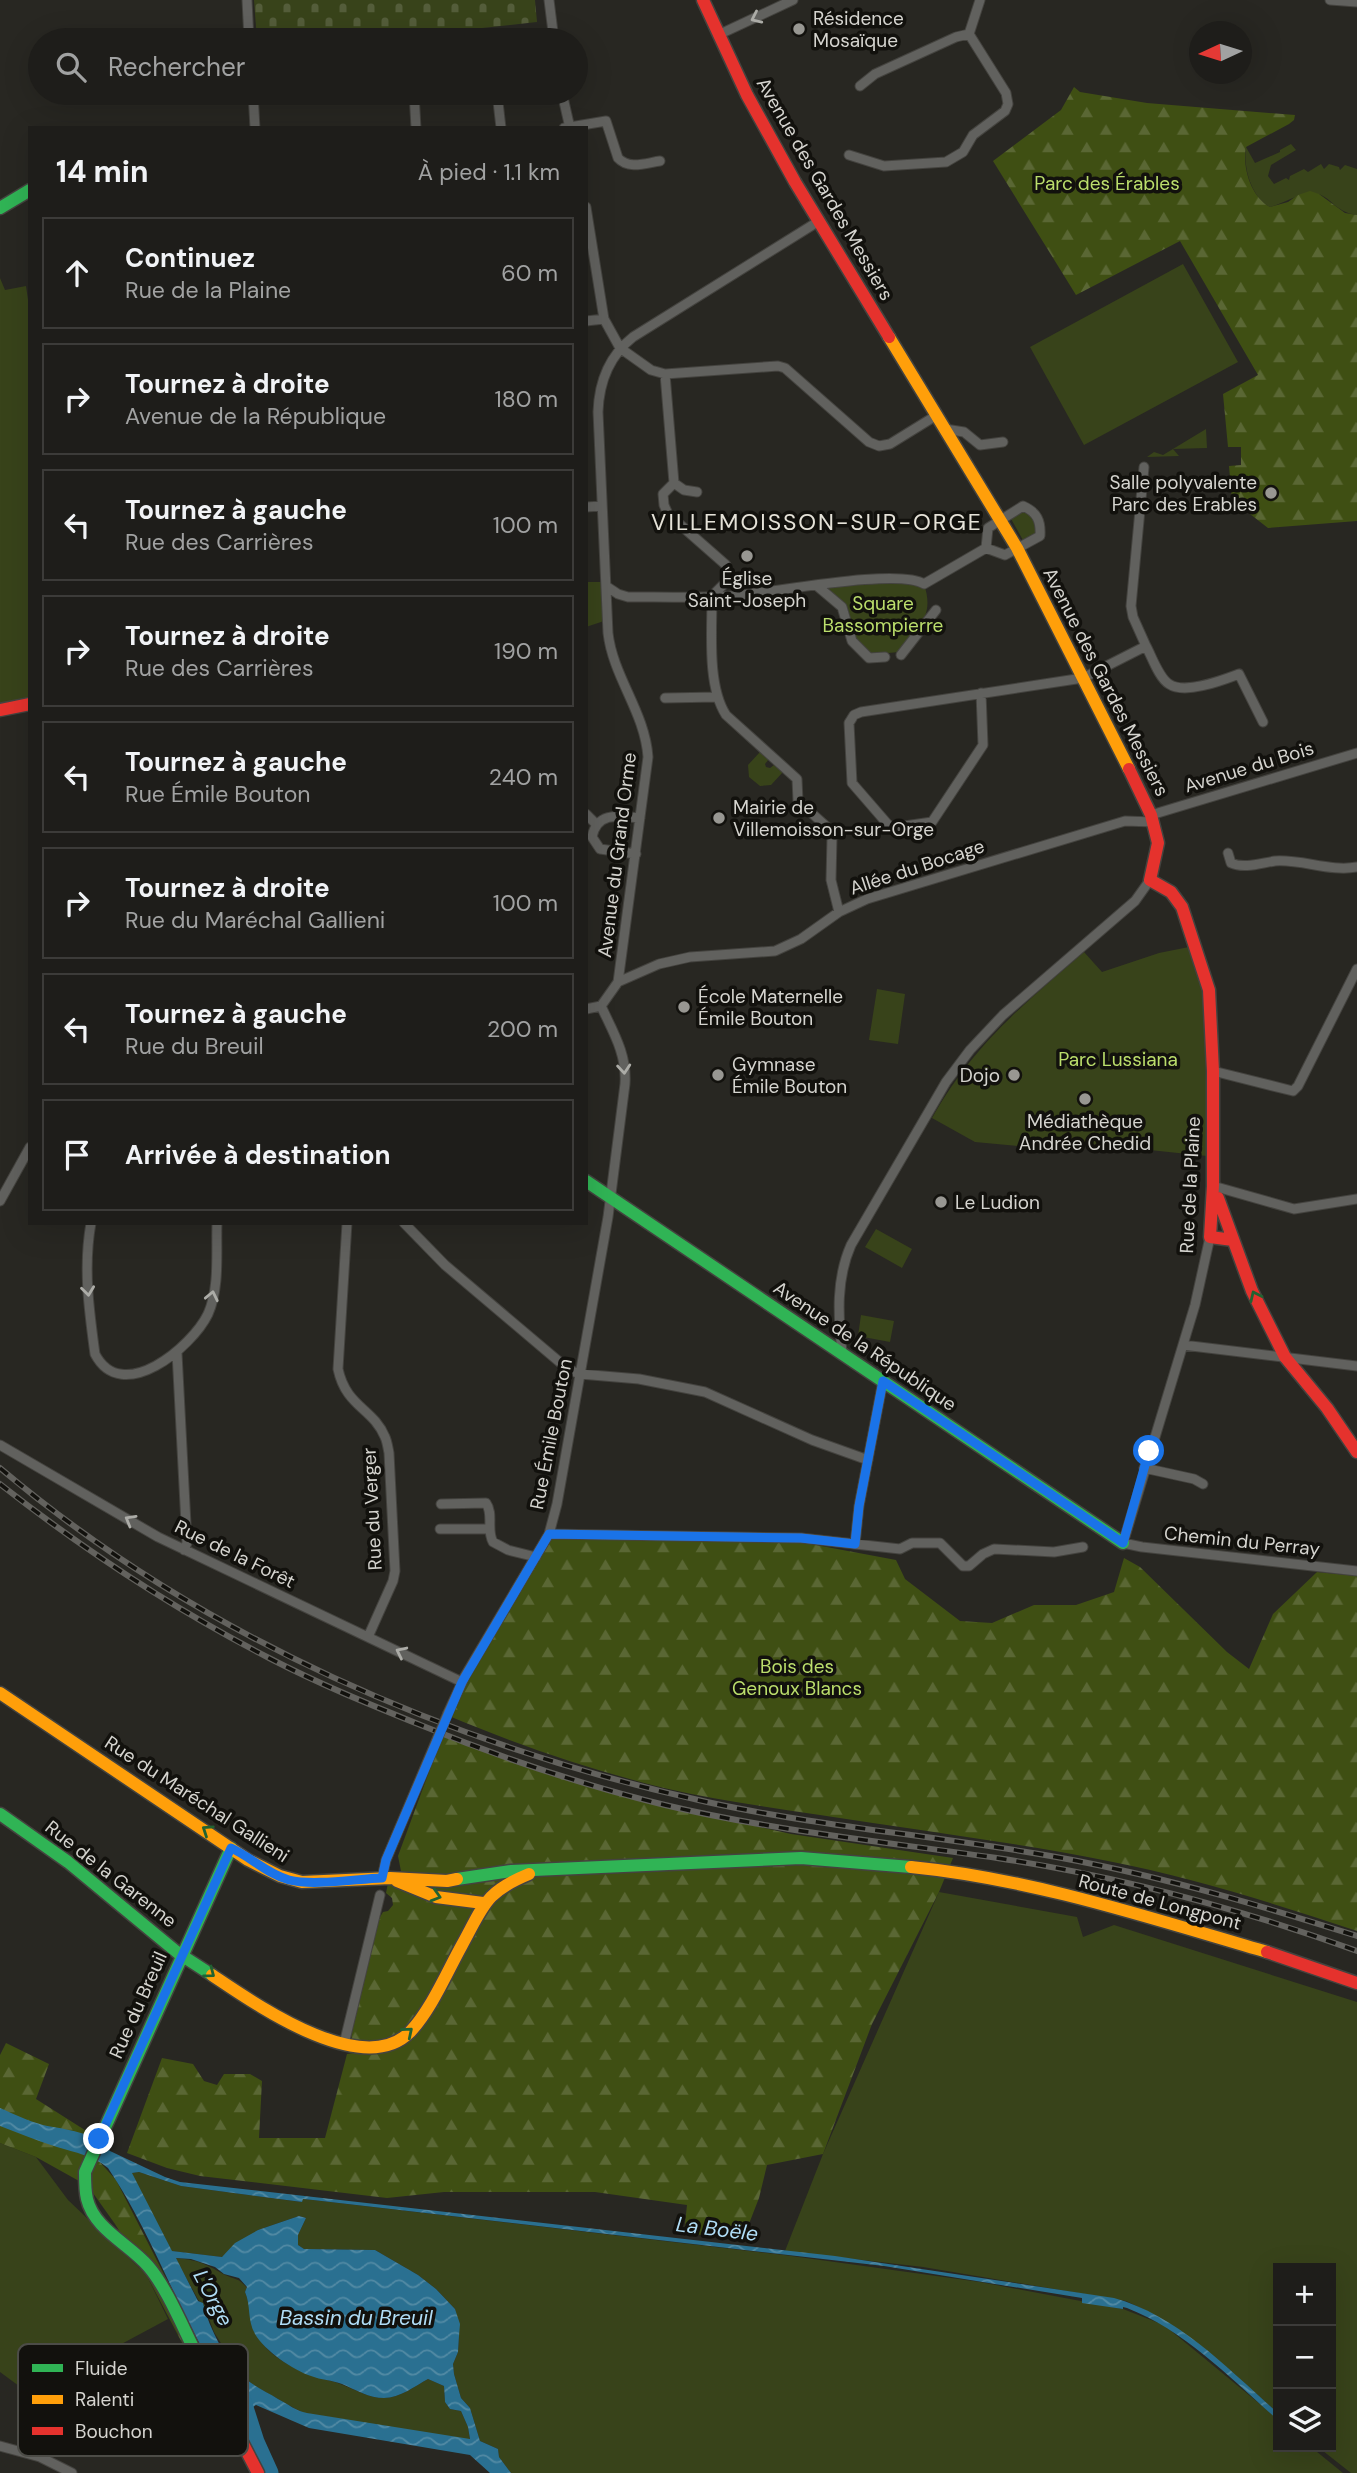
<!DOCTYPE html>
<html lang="fr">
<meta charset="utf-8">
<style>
body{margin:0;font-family:"DM Sans",sans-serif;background:#2b2a27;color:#f1f3f6}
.controls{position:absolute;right:21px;bottom:21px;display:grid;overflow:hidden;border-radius:0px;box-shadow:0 7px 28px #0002}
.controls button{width:63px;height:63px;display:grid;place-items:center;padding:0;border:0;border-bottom:2px solid #3c3b39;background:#1e1d1a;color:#f1f3f6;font:35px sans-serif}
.compass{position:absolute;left:1189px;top:21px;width:63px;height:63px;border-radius:50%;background:#1e1d1a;box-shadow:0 7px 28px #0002;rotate:266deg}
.stop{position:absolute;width:21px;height:21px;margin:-16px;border:5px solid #1a73e8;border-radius:50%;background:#fff}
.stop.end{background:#1a73e8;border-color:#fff;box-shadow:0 2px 7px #0008}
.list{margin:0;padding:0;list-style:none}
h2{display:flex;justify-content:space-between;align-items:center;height:91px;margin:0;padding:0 28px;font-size:30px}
h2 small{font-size:23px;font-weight:400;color:#a1a2a2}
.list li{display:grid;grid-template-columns:46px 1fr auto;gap:21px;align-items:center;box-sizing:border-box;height:112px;margin:0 14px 14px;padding:0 14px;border:2px solid #3c3b39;border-radius:0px}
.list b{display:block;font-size:26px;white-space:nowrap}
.list p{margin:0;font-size:23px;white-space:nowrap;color:#a1a2a2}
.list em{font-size:23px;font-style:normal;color:#a1a2a2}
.icon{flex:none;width:38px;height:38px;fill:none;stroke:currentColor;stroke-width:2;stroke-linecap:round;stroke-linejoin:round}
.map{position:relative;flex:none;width:1357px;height:2473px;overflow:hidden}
.search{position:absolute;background:#1e1d1a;box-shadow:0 7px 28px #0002;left:28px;top:28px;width:560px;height:77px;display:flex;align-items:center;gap:18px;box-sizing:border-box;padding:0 24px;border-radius:38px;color:#a1a2a2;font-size:26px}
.panel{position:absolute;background:#1e1d1a;box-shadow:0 7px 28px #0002;left:28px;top:126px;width:560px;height:1099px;border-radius:0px}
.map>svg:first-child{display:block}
</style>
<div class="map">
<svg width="1357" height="2473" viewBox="0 0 1357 2473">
<defs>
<pattern id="forest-firs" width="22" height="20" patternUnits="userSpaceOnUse" patternTransform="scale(1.75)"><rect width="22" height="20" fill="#3f4f13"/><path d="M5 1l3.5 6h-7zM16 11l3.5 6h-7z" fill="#5a6734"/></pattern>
<pattern id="cemetery-stones" width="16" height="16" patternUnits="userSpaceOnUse" patternTransform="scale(1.75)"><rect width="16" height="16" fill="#38431a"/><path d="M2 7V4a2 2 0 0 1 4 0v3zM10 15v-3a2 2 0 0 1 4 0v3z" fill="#545d3a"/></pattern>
<pattern id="water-waves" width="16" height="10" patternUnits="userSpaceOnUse" patternTransform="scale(1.75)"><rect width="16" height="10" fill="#2a7091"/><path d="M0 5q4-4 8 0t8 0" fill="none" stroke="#528aa4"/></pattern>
</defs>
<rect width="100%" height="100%" fill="#282722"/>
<!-- green -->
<path fill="#38431a" d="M1291 144 1296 150 1271 165 1268 176 1274 184 1286 178 1289 180 1290 176 1304 169 1308 172 1321 164 1324 169 1329 164 1339 167 1340 170 1345 165 1357 169V215C1335 212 1332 198 1318 194 1305 190 1284 203 1270 207 1251 197 1243 167 1246 147L1255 163 1280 152V150Z
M1183 264 1238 362 1084 445 1030 347Z
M0 278 5 290 26 286 30 313V698L0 704Z
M1206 429 1207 448 1173 449 1179 456 1147 457 1154 452 1163 455Z
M1024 509 1036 519 1037 534 1024 542 1010 517Z
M862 580 924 584C935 617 918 627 899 652L867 655 852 641 844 613 816 585Z
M586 582H606L607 620 586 627Z
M760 752 769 759 765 764 766 767 770 768 774 765 783 772 771 785 760 786 749 777 748 765Z
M1189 947 1200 981 1205 1007 1207 1156 1063 1141 1061 1150 975 1142 932 1118C974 1044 1022 1006 1084 952L1102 972 1159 953Z
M877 989 905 994 898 1044 869 1040Z
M876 1229 912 1249 902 1268 865 1247Z
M861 1315 894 1321 890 1342 858 1336Z
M939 1892 1077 1917 1083 1937 1114 1925 1357 2002V2473H1351L1318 2447H1331V2268H1278V2413C1227 2368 1189 2329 1126 2301L923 2267 785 2251 823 2154Z
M0 2143 36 2157 68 2200 146 2274 168 2319 47 2384 23 2389 0 2372Z
M139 2172 181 2186 301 2202 303 2199 313 2200 784 2255 980 2282 1123 2309 1164 2325 1278 2419V2447H1311L1343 2473H511L499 2457 498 2449 480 2441 470 2408 461 2398 454 2374 453 2364 458 2352 459 2336 455 2309 436 2289 418 2275 375 2250 304 2249 298 2245V2235L306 2218 299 2216 258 2230 222 2257 171 2251 131 2173Z
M175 2258C198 2260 204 2263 223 2274 235 2280 238 2277 247 2288L245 2292C252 2308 251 2328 262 2343 273 2358 299 2372 317 2377 325 2380 334 2381 343 2385 356 2390 369 2398 384 2398 400 2398 415 2386 428 2379L444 2386 445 2402 450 2409 461 2411 468 2427 470 2440 304 2413 294 2408 253 2385 237 2369 214 2332 203 2303 199 2301Z"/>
<!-- forest -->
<path fill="url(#forest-firs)" d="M1074 87 1080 92 1147 103 1295 115 1294 120 1289 124 1246 147C1242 167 1251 197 1270 207L1288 202 1298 195 1310 191 1319 194 1345 213 1357 215V521L1268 528 1232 500 1229 466 1241 465V447H1228L1223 394 1258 375 1180 241 1076 295 993 161 1061 110Z
M549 1534 800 1542 896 1560 905 1579 960 1621 992 1623 1034 1605H1076L1114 1592 1124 1558 1140 1567 1227 1652 1249 1669 1273 1614 1317 1572 1357 1576V1931C1275 1904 1192 1877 1108 1861 1013 1842 916 1830 820 1815 768 1807 716 1800 664 1788 591 1770 518 1745 449 1716L462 1682Z
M443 1734 526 1766 667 1806 791 1834 953 1858 939 1892 872 2024 823 2154 767 2165 759 2198 745 2234 728 2238 684 2233 687 2205 595 2192H444L387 2198 200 2176 167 2168 127 2153 162 2058 193 2064 204 2081 217 2085 224 2074H250L262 2081 259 2138H325L347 2054 354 2053 357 2042 352 2039 351 2035 374 1927 383 1912 388 1911 393 1905 392 1898 386 1893 388 1883 398 1885 401 1871 398 1856Z
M6 2043 49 2064 36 2099 99 2139 98 2160 116 2180 203 2351 235 2397 241 2415 223 2421 146 2274 115 2224 88 2186 36 2157 0 2143V2055Z"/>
<!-- cemetery -->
<path fill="url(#cemetery-stones)" d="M254 0H535L537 22 371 40H257Z"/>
<!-- water -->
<path fill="url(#water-waves)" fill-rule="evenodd" d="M0 2108C14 2114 28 2121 43 2125 66 2130 94 2131 110 2151L165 2177 180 2182 835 2256 1114 2298C1179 2316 1228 2369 1278 2413V2420C1231 2379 1186 2331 1127 2308L1123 2307V2309L1082 2303V2298L884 2266 313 2200 303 2199 302 2202 181 2186 139 2172 132 2173 172 2251 222 2257 235 2243 258 2230 299 2216 306 2218 298 2235V2245L304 2249 375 2250 418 2275 436 2289 455 2309 460 2324 459 2336 458 2352 453 2364 454 2374 461 2398 470 2408 480 2441 498 2449 499 2457 511 2473H490L470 2455 309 2428 256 2405 241 2415C232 2390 215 2372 203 2350 170 2290 146 2224 108 2168 92 2155 76 2153 57 2147 38 2141 19 2133 0 2126ZM176 2258 191 2259 215 2267 224 2274 239 2278 247 2287 245 2292C251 2305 247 2320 255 2334 265 2351 293 2370 311 2376 321 2380 332 2380 342 2384 356 2390 369 2398 384 2398 400 2398 415 2386 428 2379L444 2386 445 2402 450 2409 461 2411 468 2427 470 2439 307 2413C296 2411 288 2404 278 2399 267 2392 255 2387 246 2379 226 2361 209 2328 203 2303L198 2301Z"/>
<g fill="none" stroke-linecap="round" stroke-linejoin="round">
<!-- river -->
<path stroke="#2a7091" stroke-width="19" d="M238 2389 255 2442 269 2473"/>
<defs>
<path id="street" d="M247 0 249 40
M549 0 554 40
M1330 0 1357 2
M718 35 793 0
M860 86 875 74 956 37 969 34
M253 93 255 128
M414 93 416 128
M497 93 501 128
M562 93 570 128
M564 128 606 121 618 158C629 170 646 163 660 161
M849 155 884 166 946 162 963 152 973 135 1005 111 1008 104 1006 93 969 34 980 0
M586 207 604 319 620 348 651 370 665 374 778 366 785 368 869 442 879 446 890 444 937 415
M586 321 604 319
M665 374 674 483 684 490 697 492
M945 429 964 432 980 445 1003 442
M674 483 663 494 664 505 668 514 726 565 727 581 712 596
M1023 506C1037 512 1041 521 1040 536L1005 555 986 548 988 528Z
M586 507 602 506
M816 585 842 607 852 641 869 658 885 657
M606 586 618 594 628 597C662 597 697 598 731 596 767 594 898 567 924 584L986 548
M712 596C712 631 707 686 726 715L797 779 798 801 826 826 832 837 831 880 839 912
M1146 646C1152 657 1159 678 1169 684 1185 695 1223 680 1239 674L1263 722
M901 655 936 610
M981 693 983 745 932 822 891 828 852 783 849 723 854 715 861 712 1083 678 1146 646 1133 617 1131 606 1144 467
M665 698 717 697
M586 814 596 824
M1151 815 1357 753
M1228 853 1231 863C1244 869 1261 863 1275 861 1302 859 1330 872 1357 867
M636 854 600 849 592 837C597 811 620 816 640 818
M618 982 659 964 690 957 775 951 801 939 839 912 867 899 1125 821 1154 822
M586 1009 601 1006 618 982 648 757C645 712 613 677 608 633L598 412C599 382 609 356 633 337L819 221
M1213 1071 1293 1091 1298 1086 1357 969
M1213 1186 1294 1209 1357 1199
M0 1201 30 1147
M91 1223C83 1267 89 1310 95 1354 122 1406 192 1347 208 1314 220 1287 216 1252 217 1223
M347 1223 338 1369C346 1407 373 1408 385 1437 387 1441 388 1448 389 1453L395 1571 393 1581 368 1637
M404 1223 445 1265 569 1370 580 1374 639 1379 705 1392 812 1440 868 1460
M1210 1237 1195 1305 1123 1543 1142 1547 1357 1571
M1183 1345 1357 1366
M842 1352C838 1315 836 1279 851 1245L946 1082 970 1050 1003 1015 1135 901 1150 880
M177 1353 187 1543 184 1550
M0 1445 158 1537 462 1682
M1144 1468 1194 1479 1203 1484
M441 1504 486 1503C494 1514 486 1530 493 1542L508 1550 536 1557
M440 1529H488
M549 1534 801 1538 900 1549 912 1543H940L963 1566H969L983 1554 994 1549 1054 1552 1083 1547
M855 1544 859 1506 883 1381
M448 1713 465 1676 549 1534 557 1504 608 1217 625 1084C627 1054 613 1032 601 1006
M382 1878 386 1860 438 1737
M344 2044 380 1895
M0 2446 40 2457 72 2473"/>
<path id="fast" d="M0 208 30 190
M586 1181 1123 1543
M0 1814 68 1862 178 1953 212 1975
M457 1879 511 1871 801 1858 911 1867
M200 2361C185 2333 168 2289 148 2266 129 2244 94 2229 87 2199 85 2191 85 2181 85 2172L231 1848"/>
<path id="slow" d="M889 337 1017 548 1129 769
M0 1693 248 1860 280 1876 302 1882 390 1878 447 1881 457 1879
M911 1867C1033 1879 1150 1918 1267 1952
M397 1881 436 1897 483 1903
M212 1975C254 2003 362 2080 410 2032 431 2010 447 1972 462 1945 484 1905 485 1892 529 1874"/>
<path id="jam" d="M703 0 747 95 795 182 889 337
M0 710 30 704
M1129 769 1151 815 1158 843 1150 880 1171 892 1182 907 1209 990 1213 1071V1186L1210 1237 1233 1240
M1213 1198H1218L1252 1291 1285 1357 1327 1408 1357 1452
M1267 1952 1357 1983
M200 2361 258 2473"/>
</defs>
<!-- street casing -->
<use href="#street" stroke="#44433f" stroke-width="11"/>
<!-- fast casing -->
<use href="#fast" stroke="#44433f" stroke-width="15"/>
<!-- slow casing -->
<use href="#slow" stroke="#44433f" stroke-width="15"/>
<!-- jam casing -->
<use href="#jam" stroke="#44433f" stroke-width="15"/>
<!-- street -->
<use href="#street" stroke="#61615e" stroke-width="9"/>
<!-- fast -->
<use href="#fast" stroke="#30b455" stroke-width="12"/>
<!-- slow -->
<use href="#slow" stroke="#ff9f0a" stroke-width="12"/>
<!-- jam -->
<use href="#jam" stroke="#e5322d" stroke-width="12"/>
<defs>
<path id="rail" d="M0 1468C200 1637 453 1746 707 1802 817 1826 929 1835 1039 1854 1147 1872 1253 1903 1357 1936
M0 1484C84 1550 174 1609 269 1658 319 1684 371 1705 423 1726 502 1758 582 1785 665 1805 774 1831 886 1842 997 1858 1118 1876 1241 1909 1357 1951"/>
</defs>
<!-- rail casing -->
<use href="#rail" stroke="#63625e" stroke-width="6"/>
<!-- rail -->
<use href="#rail" stroke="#12110d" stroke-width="3.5" stroke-dasharray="10" stroke-linecap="butt"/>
<defs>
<path id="street-bridge" d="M438 1737 448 1713"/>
</defs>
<!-- street-bridge casing -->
<use href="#street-bridge" stroke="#44433f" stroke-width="11" stroke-linecap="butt"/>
<!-- street-bridge -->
<use href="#street-bridge" stroke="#61615e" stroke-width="9"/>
</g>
<!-- one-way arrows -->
<defs><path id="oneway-chevron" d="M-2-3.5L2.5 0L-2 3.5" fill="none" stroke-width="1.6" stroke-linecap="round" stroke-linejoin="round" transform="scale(1.75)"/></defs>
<g stroke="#acaca7">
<use href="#oneway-chevron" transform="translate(756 18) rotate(155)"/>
<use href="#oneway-chevron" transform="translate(624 1069) rotate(85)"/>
<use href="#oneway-chevron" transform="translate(88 1291) rotate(83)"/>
<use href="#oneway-chevron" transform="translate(212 1296) rotate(-78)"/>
<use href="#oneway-chevron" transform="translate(130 1520) rotate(-150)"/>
<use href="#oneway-chevron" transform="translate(401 1652) rotate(-154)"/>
</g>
<g stroke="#216231">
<use href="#oneway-chevron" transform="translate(1255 1296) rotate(-115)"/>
<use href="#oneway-chevron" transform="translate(207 1830) rotate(-146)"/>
<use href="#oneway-chevron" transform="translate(436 1896) rotate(17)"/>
<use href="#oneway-chevron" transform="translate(210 1973) rotate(37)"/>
<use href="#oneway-chevron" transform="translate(408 2032) rotate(-40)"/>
</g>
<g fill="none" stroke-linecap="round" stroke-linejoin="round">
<!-- route -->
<path stroke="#1a73e8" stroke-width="9" d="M99 2139 231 1848C251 1857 267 1874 289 1880 313 1886 356 1879 382 1878L386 1860 462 1682 549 1534 801 1538 855 1544 859 1506 883 1381 1123 1543 1149 1451"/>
</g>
<!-- markers -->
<g fill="#989792" stroke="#12110d" stroke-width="2.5">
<circle cx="799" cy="29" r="7"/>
<circle cx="1271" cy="493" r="7"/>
<circle cx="747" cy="556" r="7"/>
<circle cx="719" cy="818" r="7"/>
<circle cx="684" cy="1007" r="7"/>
<circle cx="718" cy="1075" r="7"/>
<circle cx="1014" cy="1075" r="7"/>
<circle cx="1085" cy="1099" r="7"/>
<circle cx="941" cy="1202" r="7"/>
</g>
<g text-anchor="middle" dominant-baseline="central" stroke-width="7" stroke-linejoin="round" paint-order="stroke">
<!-- poi labels -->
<g font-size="19" fill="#d5d4cf" stroke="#12110d" text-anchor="start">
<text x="813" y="18">Résidence<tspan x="813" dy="22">Mosaïque</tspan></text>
<text x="1257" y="482" text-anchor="end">Salle polyvalente<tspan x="1257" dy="22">Parc des Erables</tspan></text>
<text x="747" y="578" text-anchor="middle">Église<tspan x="747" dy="22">Saint-Joseph</tspan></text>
<text x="733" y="807">Mairie de<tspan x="733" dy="22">Villemoisson-sur-Orge</tspan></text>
<text x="698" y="996">École Maternelle<tspan x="698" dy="22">Émile Bouton</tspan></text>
<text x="732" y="1064">Gymnase<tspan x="732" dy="22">Émile Bouton</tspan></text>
<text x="1000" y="1075" text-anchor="end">Dojo</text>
<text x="1085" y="1121" text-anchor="middle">Médiathèque<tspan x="1085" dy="22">Andrée Chedid</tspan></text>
<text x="955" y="1202">Le Ludion</text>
</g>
<!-- park labels -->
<g font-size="19" fill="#bbde6c" stroke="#12110d">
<text x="1107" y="183">Parc des Érables</text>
<text x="883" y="603">Square<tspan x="883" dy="22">Bassompierre</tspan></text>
<text x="1118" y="1059">Parc Lussiana</text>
<text x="797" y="1666">Bois des<tspan x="797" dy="22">Genoux Blancs</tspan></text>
</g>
<!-- street labels -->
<g font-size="19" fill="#d5d4cf" stroke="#12110d">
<text transform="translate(825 189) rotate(60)">Avenue des Gardes Messiers</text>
<text transform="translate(1106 682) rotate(63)">Avenue des Gardes Messiers</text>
<text transform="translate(1249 767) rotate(-17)">Avenue du Bois</text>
<text transform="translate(617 855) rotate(-83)">Avenue du Grand Orme</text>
<text transform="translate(917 867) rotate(-18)">Allée du Bocage</text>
<text transform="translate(1190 1185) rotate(-87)">Rue de la Plaine</text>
<text transform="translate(865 1346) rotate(34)">Avenue de la République</text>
<text transform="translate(551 1434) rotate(-79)">Rue Émile Bouton</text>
<text transform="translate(372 1509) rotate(-93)">Rue du Verger</text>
<text transform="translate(1242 1541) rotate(6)">Chemin du Perray</text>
<text transform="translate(235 1554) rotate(26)">Rue de la Forêt</text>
<text transform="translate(197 1799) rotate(33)">Rue du Maréchal Gallieni</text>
<text transform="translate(111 1874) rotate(38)">Rue de la Garenne</text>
<text transform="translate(1160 1902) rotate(15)">Route de Longpont</text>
<text transform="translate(138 2005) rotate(-66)">Rue du Breuil</text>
</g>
<!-- water labels -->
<g font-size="21" font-style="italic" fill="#b0ddf6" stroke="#12110d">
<text transform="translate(717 2229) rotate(7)">La Boële</text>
<text transform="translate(213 2298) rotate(62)">L'Orge</text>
<text x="356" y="2318">Bassin du Breuil</text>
</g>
<!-- quarter labels -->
<g font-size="23" letter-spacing="2" fill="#e5e2d8" stroke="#12110d">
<text x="817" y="522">VILLEMOISSON-SUR-ORGE</text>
</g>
</g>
<!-- legend -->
<rect x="18" y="2344" width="230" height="112" rx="10" fill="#12110d" stroke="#4c4c47" stroke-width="2"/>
<rect x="32" y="2364" width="31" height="8" fill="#30b455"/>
<rect x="32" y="2395" width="31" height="9" fill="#ff9f0a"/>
<rect x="32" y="2427" width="31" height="8" fill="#e5322d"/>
<g font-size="19" fill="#d5d4cf">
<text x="75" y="2375">Fluide</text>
<text x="75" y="2406">Ralenti</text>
<text x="75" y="2438">Bouchon</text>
</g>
</svg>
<div class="controls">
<button>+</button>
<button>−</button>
<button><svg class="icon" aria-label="layers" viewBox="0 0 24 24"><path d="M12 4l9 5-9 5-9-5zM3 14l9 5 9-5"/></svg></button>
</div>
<svg class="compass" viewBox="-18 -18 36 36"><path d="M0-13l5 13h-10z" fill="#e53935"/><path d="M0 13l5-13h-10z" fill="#a1a2a2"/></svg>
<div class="stop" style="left:1149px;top:1451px"></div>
<div class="stop end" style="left:99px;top:2139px"></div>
<div class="search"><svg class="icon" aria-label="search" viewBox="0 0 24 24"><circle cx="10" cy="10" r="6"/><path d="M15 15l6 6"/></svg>Rechercher</div>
<section class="panel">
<h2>14 min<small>À pied · 1.1 km</small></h2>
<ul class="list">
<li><svg class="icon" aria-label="ahead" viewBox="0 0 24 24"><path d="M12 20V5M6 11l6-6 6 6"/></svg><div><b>Continuez</b><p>Rue de la Plaine</p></div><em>60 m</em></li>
<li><svg class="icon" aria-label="right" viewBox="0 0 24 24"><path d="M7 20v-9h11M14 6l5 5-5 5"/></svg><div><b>Tournez à droite</b><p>Avenue de la République</p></div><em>180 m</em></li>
<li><svg class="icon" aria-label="left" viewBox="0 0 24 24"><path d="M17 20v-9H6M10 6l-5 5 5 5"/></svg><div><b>Tournez à gauche</b><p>Rue des Carrières</p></div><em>100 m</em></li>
<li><svg class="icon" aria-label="right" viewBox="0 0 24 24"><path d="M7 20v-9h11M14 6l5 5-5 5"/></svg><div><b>Tournez à droite</b><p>Rue des Carrières</p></div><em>190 m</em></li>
<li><svg class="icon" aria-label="left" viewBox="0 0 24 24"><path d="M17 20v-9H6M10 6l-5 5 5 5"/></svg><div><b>Tournez à gauche</b><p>Rue Émile Bouton</p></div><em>240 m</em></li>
<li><svg class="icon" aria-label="right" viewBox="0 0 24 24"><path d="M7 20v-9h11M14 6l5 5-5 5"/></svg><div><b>Tournez à droite</b><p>Rue du Maréchal Gallieni</p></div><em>100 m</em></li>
<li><svg class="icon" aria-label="left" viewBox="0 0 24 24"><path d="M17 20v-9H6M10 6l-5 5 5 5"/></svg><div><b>Tournez à gauche</b><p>Rue du Breuil</p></div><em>200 m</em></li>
<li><svg class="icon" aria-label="arrive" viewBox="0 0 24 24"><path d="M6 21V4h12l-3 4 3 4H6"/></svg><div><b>Arrivée à destination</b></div></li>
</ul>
</section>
</div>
